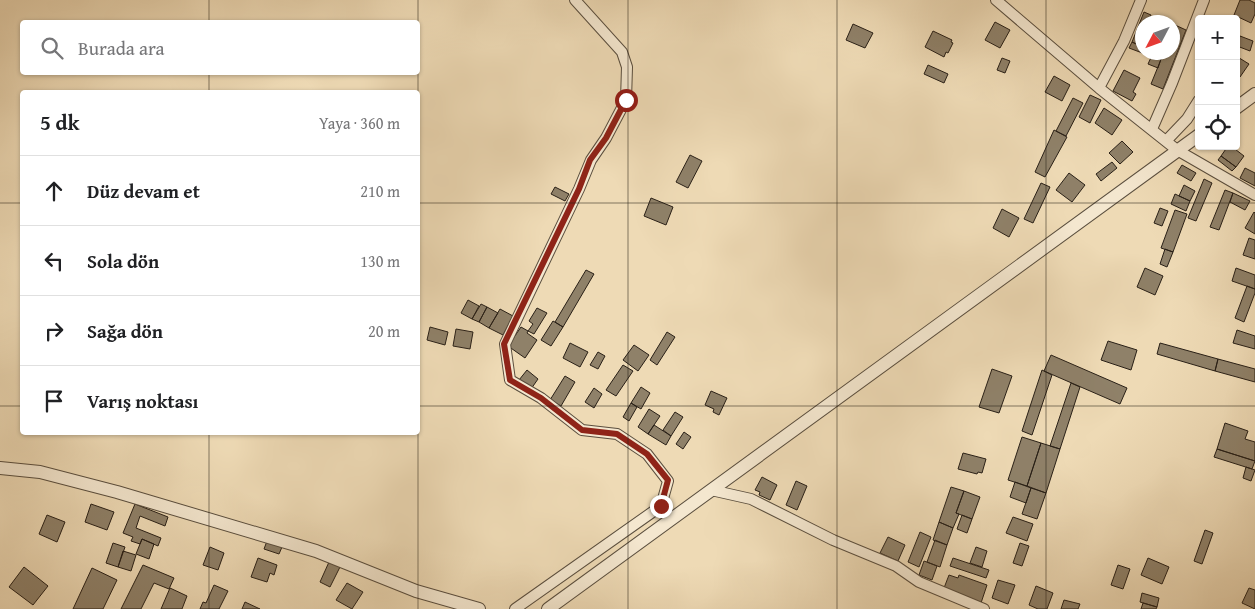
<!DOCTYPE html>
<html lang="tr">
<meta charset="utf-8">
<style>
body{margin:0;font-family:"Gentium Book Plus",serif;background:#f2f2f2;color:#202124}
.controls{position:absolute;right:15px;top:15px;display:grid;overflow:hidden;border-radius:5px;box-shadow:0 1px 4px #0004}
.controls button{width:45px;height:45px;display:grid;place-items:center;padding:0;border:0;border-bottom:1px solid #e0e0e0;background:#fff;color:#202124;font:25px sans-serif}
.compass{position:absolute;left:1135px;top:15px;width:45px;height:45px;border-radius:50%;background:#fff;box-shadow:0 1px 4px #0004;rotate:229deg}
.stop{position:absolute;width:15px;height:15px;margin:-11px;border:4px solid #8f2418;border-radius:50%;background:#fff}
.stop.end{background:#8f2418;border-color:#fff;box-shadow:0 1px 5px #0008}
.list{margin:0;padding:0;list-style:none}
h2{display:flex;justify-content:space-between;align-items:center;height:65px;margin:0;padding:0 20px;font-size:21px}
h2 small{font-size:16px;font-weight:400;color:#757577}
.list li{display:grid;grid-template-columns:32px 1fr auto;gap:15px;align-items:center;box-sizing:border-box;height:70px;padding:0 20px;border-top:1px solid #e0e0e0}
.list b{display:block;font-size:19px;white-space:nowrap}
.list em{font-size:16px;font-style:normal;color:#757577}
.icon{flex:none;width:28px;height:28px;fill:none;stroke:currentColor;stroke-width:2;stroke-linecap:round;stroke-linejoin:round}
.map{position:relative;flex:none;width:1255px;height:609px;overflow:hidden}
.search{position:absolute;background:#fff;box-shadow:0 1px 4px #0004;left:20px;top:20px;width:400px;height:55px;display:flex;align-items:center;gap:12px;box-sizing:border-box;padding:0 18px;border-radius:5px;color:#757577;font-size:19px}
.panel{position:absolute;background:#fff;box-shadow:0 1px 4px #0004;left:20px;top:90px;width:400px;height:345px;border-radius:5px}
.map>svg:first-child{display:block}
</style>
<div class="map">
<svg width="1255" height="609" viewBox="0 0 1255 609">
<rect width="100%" height="100%" fill="#eedab5"/>
<filter id="stains"><feTurbulence type="fractalNoise" baseFrequency=".004" numOctaves="4"/><feColorMatrix values="0 0 0 0 .2 0 0 0 0 .09 0 0 0 0 .02 0 0 0 .5 -.17"/></filter>
<radialGradient id="worn" r=".72"><stop offset=".6" stop-color="#630" stop-opacity="0"/><stop offset="1" stop-color="#630" stop-opacity=".3"/></radialGradient>
<!-- building -->
<path fill="#8f8169" stroke="#292017" d="M1240 0H1249L1255 3V14L1251 23 1234 15Z
M1144 12 1151 15 1148 22H1142V37L1139 45 1132 42Z
M995 22 1010 30 1000 48 985 40Z
M853 24 873 33 865 48 846 40Z
M1175 25 1186 30 1163 89 1151 84 1164 52H1172V31Z
M933 31 952 40 951 42 953 43 948 53 946 52 944 57 925 47Z
M1240 36 1253 41 1250 51 1237 46Z
M1132 42 1142 47V52H1146L1145 54 1129 48Z
M1153 53 1162 56 1158 68 1148 64Z
M1236 56 1249 64 1240 77 1236 74Z
M1002 58 1010 61 1005 73 997 70Z
M928 65 948 74 944 83 924 74Z
M1124 70 1140 78 1133 92 1136 94 1132 101 1113 91Z
M1054 76 1070 85 1062 101 1045 92Z
M1090 95 1101 100 1090 123 1079 117Z
M1073 98 1083 103 1066 136 1056 131Z
M1104 108 1122 120 1112 135 1095 123Z
M1054 130 1067 137 1045 177 1035 172Z
M1122 141 1133 152 1120 164 1109 153Z
M1228 146H1231L1244 156 1236 167 1221 156Z
M690 155 702 161 688 188 676 182Z
M1221 156 1236 167 1232 171 1218 160Z
M1112 162 1117 168 1101 181 1096 174Z
M1182 165 1196 173 1191 181 1177 173Z
M1245 168 1255 173V186L1240 178Z
M1069 173 1085 185 1072 202 1056 190Z
M1204 179 1212 183 1196 221 1188 218Z
M1041 183 1050 187 1033 223 1024 219Z
M1184 185 1195 191 1190 201 1179 196Z
M555 187 569 194 565 201 551 194Z
M1225 190 1233 193 1219 230 1210 227Z
M1233 193 1250 201 1245 210 1230 202Z
M1175 194 1190 201 1186 211 1171 204Z
M651 198 673 207 666 225 644 216Z
M1160 208 1168 211 1162 226 1154 223Z
M1002 209 1019 218 1009 237 993 228Z
M1175 210 1187 214 1173 252 1161 248Z
M1254 212 1255 213V234L1245 228Z
M1249 238 1255 240V259L1243 255Z
M1165 249 1173 252 1167 267 1160 264Z
M1145 268 1163 276 1155 295 1137 287Z
M1236 268 1255 275V289L1232 281Z
M586 270 594 274 563 327 555 322Z
M1247 286 1255 289V293L1244 322 1235 318Z
M468 300 479 306 472 319 461 313Z
M481 304 487 307 479 322 472 319Z
M487 307 498 313 489 328 479 322Z
M537 308 547 313 534 334 528 331 533 324 529 321Z
M500 309 513 316 503 335 489 328Z
M553 321 563 327 551 346 541 340Z
M430 327 448 332 445 345 427 340Z
M521 327 528 331 527 333 537 340 525 358 508 346Z
M456 329 473 332 470 349 453 346Z
M1237 330 1255 336V349L1233 343Z
M667 332 675 337 657 365 650 360Z
M1108 341 1137 350 1131 370 1101 360Z
M570 343 588 352 580 367 563 358Z
M1160 343 1218 359 1215 371 1157 354Z
M634 345 649 355 638 371 623 360Z
M598 352 605 356 598 369 590 365Z
M1051 355 1127 388 1120 404 1044 371Z
M1218 359 1255 369V382L1215 371Z
M623 365 633 371 616 396 606 390Z
M992 369 1012 376 999 413 979 407Z
M527 370 538 379 531 389 519 380Z
M1042 370 1052 375 1032 435 1022 431Z
M565 376 575 382 561 406 550 400Z
M1071 383 1080 387 1060 449 1050 446Z
M641 387 650 393 641 409 631 403Z
M594 388 602 394 594 408 585 402Z
M711 391 727 398 719 415 713 412 714 409 705 405Z
M631 403 637 407 629 421 623 417Z
M649 409 660 416 648 434 638 427Z
M675 412 683 417 671 436 663 430Z
M1225 423 1248 431 1245 439 1255 442V461L1217 449Z
M654 425 671 436 666 445 648 434Z
M684 432 691 437 683 449 676 444Z
M1022 437 1041 443 1027 486 1008 480Z
M1041 443 1060 449 1046 493 1027 486Z
M1217 449 1255 461 1252 469 1214 457Z
M963 453 986 459 982 473 978 472 977 474 958 469Z
M1246 467 1255 470 1251 481 1243 478Z
M762 477 777 485 770 500 759 495 760 492 755 490Z
M796 481 807 486 797 510 786 505Z
M1015 482 1031 488 1026 503 1010 497Z
M951 487 964 491 956 513 959 514 953 528 939 522Z
M1031 488 1046 493 1037 519 1022 514Z
M964 491 980 497 972 519 956 513Z
M91 504 114 512 107 530 85 522Z
M135 504 168 517 165 526 140 516 136 528 161 538 158 546 142 539 140 544 131 541 133 537 123 533Z
M47 515 65 522 57 542 39 534Z
M962 515 972 519 967 533 957 529Z
M1013 517 1033 524 1027 541 1006 533Z
M939 522 953 528 947 545 933 540Z
M1205 530 1213 533 1202 564 1194 561Z
M920 532 931 537 919 567 908 562Z
M888 537 905 545 898 561 880 553Z
M142 539 154 544 149 559 136 554Z
M935 540 947 545 940 567 927 562Z
M267 541 282 547 279 554 264 549Z
M113 543 125 547 118 567 106 563Z
M1020 543 1029 546 1022 566 1013 563Z
M210 547 224 553 218 570 203 565Z
M976 547 987 551 982 567 970 563Z
M123 551 136 555 131 571 118 567Z
M258 558 277 565 274 575 270 573 267 582 251 577Z
M953 558 989 570 986 578 950 566Z
M1148 558 1169 567 1162 584 1141 575Z
M924 561 937 566 932 580 919 575Z
M329 562 340 567 330 587 320 582Z
M143 565 174 578 169 589 154 583 141 609H121Z
M1118 565 1130 569 1123 589 1111 585Z
M24 567 48 586 33 605 9 587Z
M92 568 117 580 103 609H73Z
M949 575 958 578 959 575 987 585 981 603 944 588Z
M998 580 1015 585 1008 604 992 598Z
M347 583 363 592 352 609 336 600Z
M214 585 228 591 219 609H200L203 602 206 603Z
M1036 586 1053 593 1047 609H1038L1029 605Z
M170 588 187 596 182 609H161Z
M1249 588 1255 590V609L1242 603Z
M1142 593 1159 598 1157 607 1140 602Z
M1064 600 1080 604 1078 609H1061Z
M245 602 260 609H242Z
M1143 603 1157 607 1156 609H1141Z"/>
<g fill="none" stroke-linecap="round" stroke-linejoin="round">
<defs>
<path id="minor" d="M996 0 1099 88 1177 150 1255 195
M1099 88 1124 41 1141 0
M1152 129 1172 83 1204 0
M1166 141 1187 119 1199 100
M711 490 751 499 833 540 896 566 919 582 984 609
M515 609 661 506 668 481 647 454 617 434 582 430 541 398 510 380 505 344 579 189 591 160 606 138 626 100 627 67 622 52 575 0"/>
<path id="tertiary" d="M1236 108 1255 94
M0 468 40 472 117 492 316 551 416 591 479 609
M548 609 1199 135"/>
</defs>
<!-- minor casing -->
<use href="#minor" stroke="#5a4e3e" stroke-width="12"/>
<!-- tertiary casing -->
<use href="#tertiary" stroke="#5a4e3e" stroke-width="14"/>
<!-- minor -->
<use href="#minor" stroke="#f4e7cf" stroke-width="10"/>
<!-- tertiary -->
<use href="#tertiary" stroke="#f4e7cf" stroke-width="12"/>
</g>
<g fill="none" stroke-linecap="round" stroke-linejoin="round">
<!-- route -->
<path stroke="#8f2418" stroke-width="6" d="M626 100 606 138 590 160 579 189 504 344 510 380 541 398 582 430 617 434 647 454 668 480 661 506"/>
</g>
<!-- grid -->
<path fill="none" stroke="#292017" stroke-width="1" stroke-opacity="0.55" d="M209 0V22M418 0V609M628 0V609M837 0V609M1046 0V609M209 72V92M0 203H22M418 203H1255M0 406H22M418 406H1255M209 432V609"/>
<rect width="100%" height="100%" filter="url(#stains)"/>
<rect width="100%" height="100%" fill="url(#worn)"/>
</svg>
<div class="controls">
<button>+</button>
<button>−</button>
<button><svg class="icon" aria-label="locate" viewBox="0 0 24 24"><circle cx="12" cy="12" r="6"/><path d="M12 2v4M12 18v4M2 12h4M18 12h4"/></svg></button>
</div>
<svg class="compass" viewBox="-18 -18 36 36"><path d="M0-13l5 13h-10z" fill="#e53935"/><path d="M0 13l5-13h-10z" fill="#757577"/></svg>
<div class="stop" style="left:626px;top:100px"></div>
<div class="stop end" style="left:661px;top:506px"></div>
<div class="search"><svg class="icon" aria-label="search" viewBox="0 0 24 24"><circle cx="10" cy="10" r="6"/><path d="M15 15l6 6"/></svg>Burada ara</div>
<section class="panel">
<h2>5 dk<small>Yaya · 360 m</small></h2>
<ul class="list">
<li><svg class="icon" aria-label="ahead" viewBox="0 0 24 24"><path d="M12 20V5M6 11l6-6 6 6"/></svg><div><b>Düz devam et</b></div><em>210 m</em></li>
<li><svg class="icon" aria-label="left" viewBox="0 0 24 24"><path d="M17 20v-9H6M10 6l-5 5 5 5"/></svg><div><b>Sola dön</b></div><em>130 m</em></li>
<li><svg class="icon" aria-label="right" viewBox="0 0 24 24"><path d="M7 20v-9h11M14 6l5 5-5 5"/></svg><div><b>Sağa dön</b></div><em>20 m</em></li>
<li><svg class="icon" aria-label="arrive" viewBox="0 0 24 24"><path d="M6 21V4h12l-3 4 3 4H6"/></svg><div><b>Varış noktası</b></div></li>
</ul>
</section>
</div>
